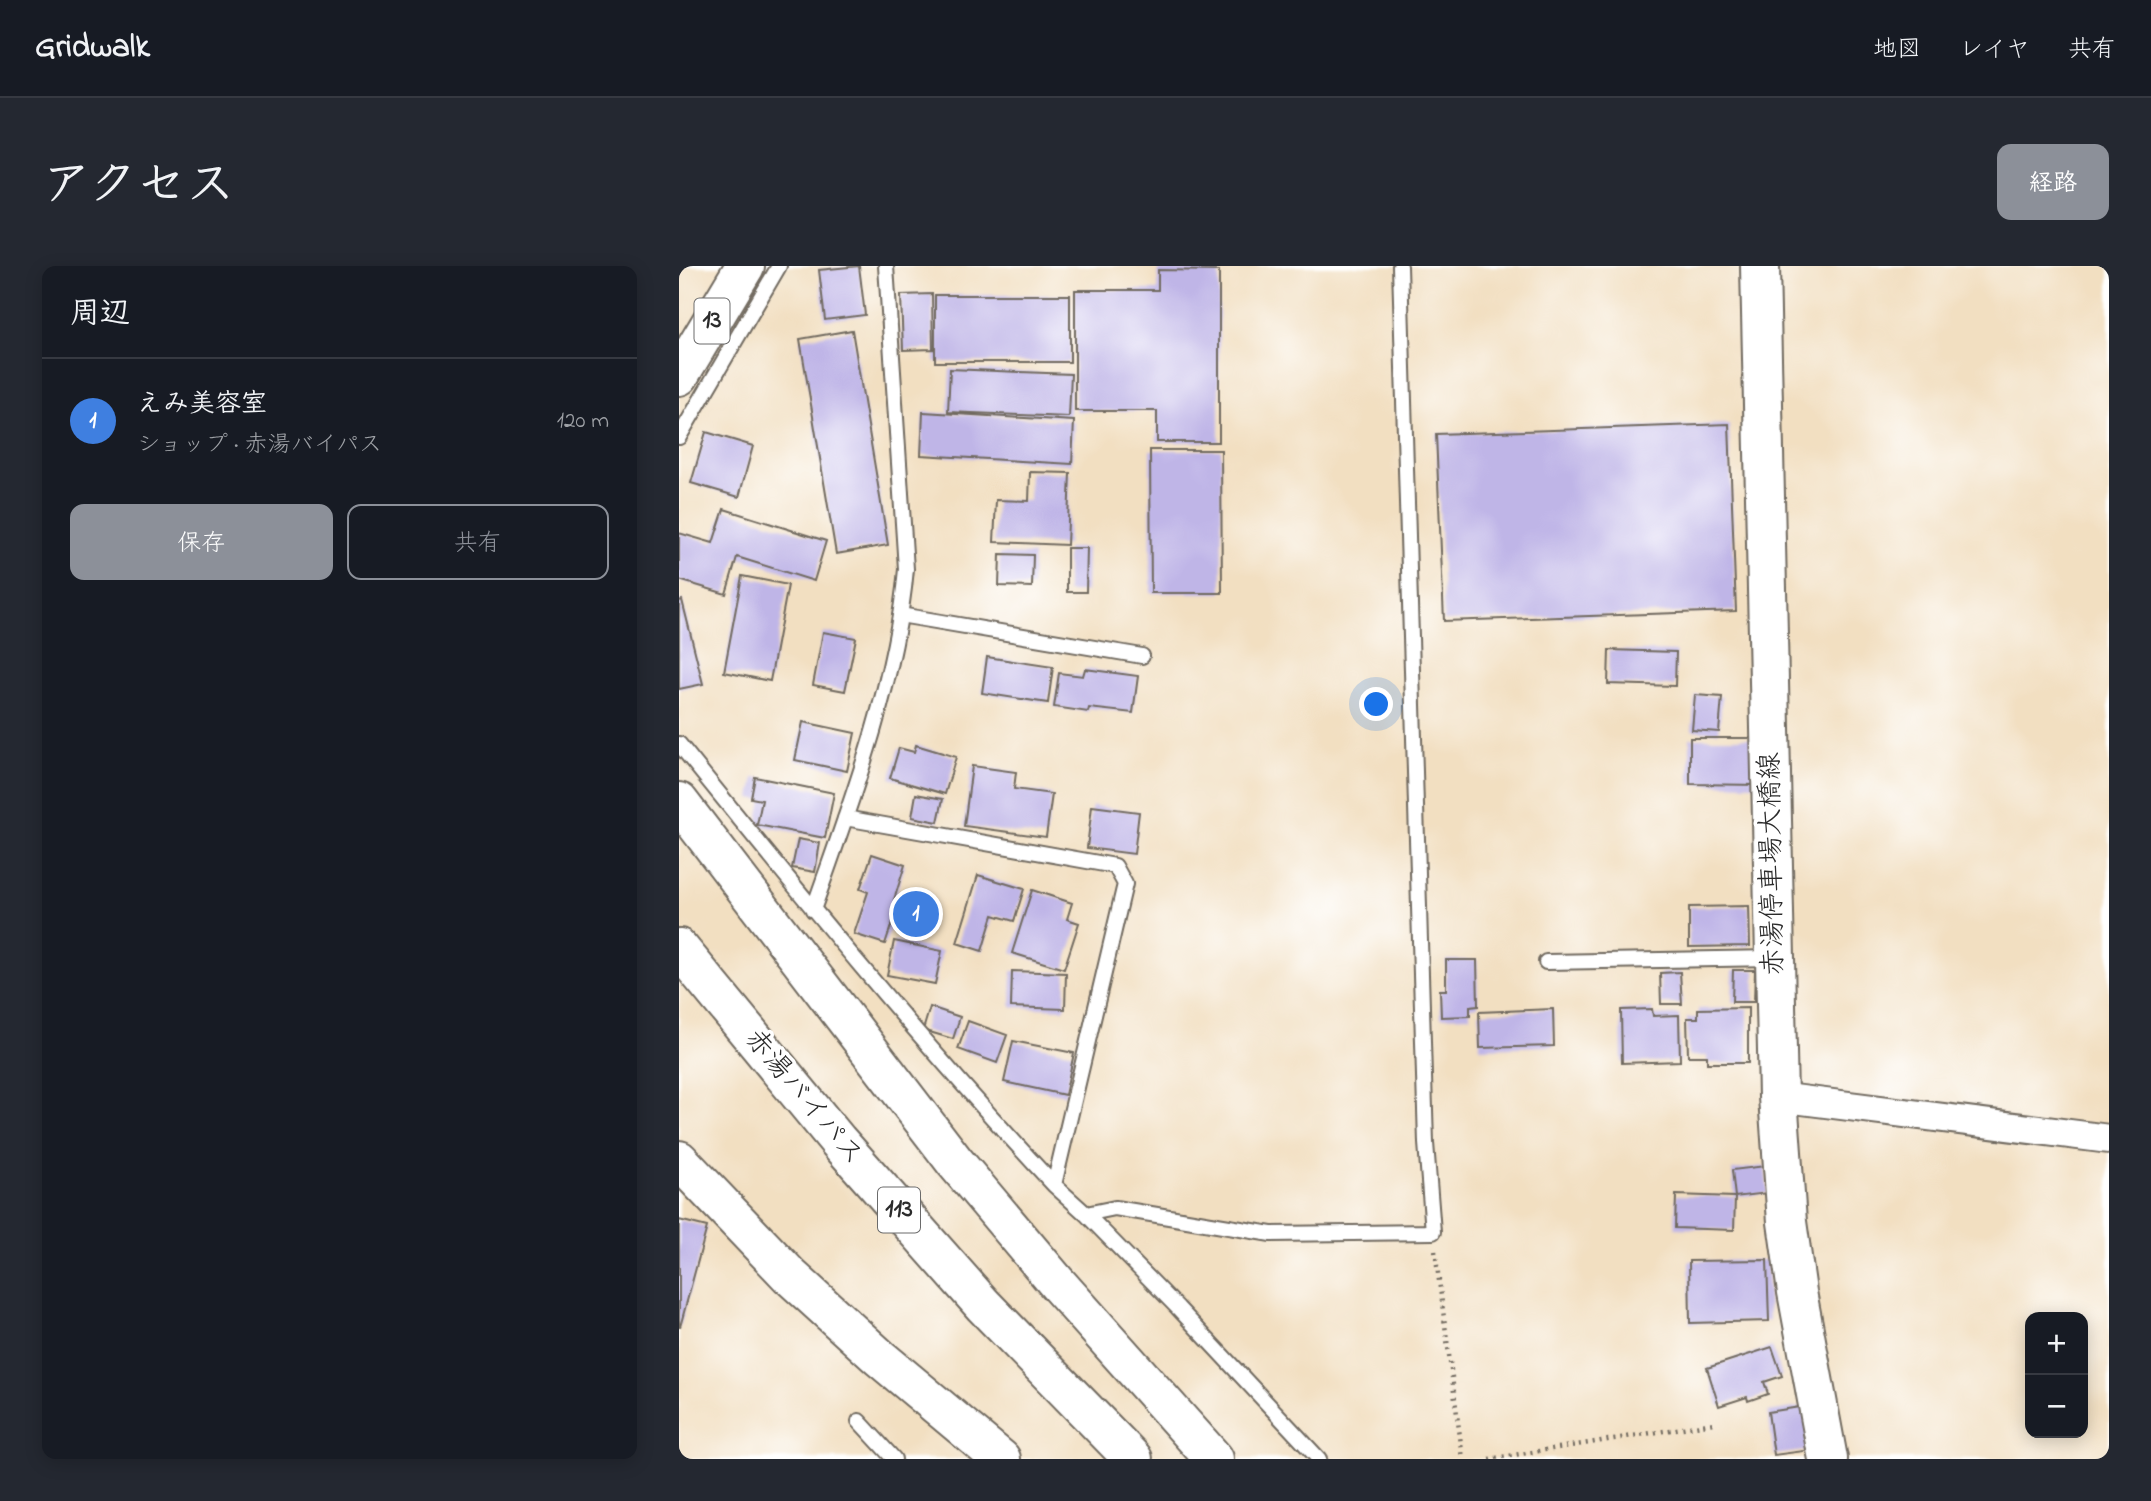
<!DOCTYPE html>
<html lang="ja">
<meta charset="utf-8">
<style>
body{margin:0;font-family:"Indie Flower","Klee One",sans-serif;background:#242831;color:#f1f3f6}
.controls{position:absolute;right:21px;bottom:21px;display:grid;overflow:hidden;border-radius:14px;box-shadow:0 4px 18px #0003}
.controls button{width:63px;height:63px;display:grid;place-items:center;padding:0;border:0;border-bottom:2px solid #363941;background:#171b24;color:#f1f3f6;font:35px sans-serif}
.you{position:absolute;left:698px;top:439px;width:24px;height:24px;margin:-18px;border:5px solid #fff;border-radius:50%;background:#1a73e8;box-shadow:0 0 0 10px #1a73e833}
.badge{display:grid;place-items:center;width:46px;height:46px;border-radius:50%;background:#8c9099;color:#fff;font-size:23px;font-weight:700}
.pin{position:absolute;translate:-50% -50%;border:4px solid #fff;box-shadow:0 2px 7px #0006}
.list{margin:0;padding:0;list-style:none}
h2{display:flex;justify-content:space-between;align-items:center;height:91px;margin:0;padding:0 28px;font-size:30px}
h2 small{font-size:23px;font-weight:400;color:#9ea1a6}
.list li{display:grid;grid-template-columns:46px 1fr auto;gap:21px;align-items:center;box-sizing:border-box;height:126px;padding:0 28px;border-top:2px solid #363941}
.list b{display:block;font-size:26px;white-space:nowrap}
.list p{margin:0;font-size:23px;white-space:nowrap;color:#9ea1a6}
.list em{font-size:23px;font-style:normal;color:#9ea1a6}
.actions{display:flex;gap:14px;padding:21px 28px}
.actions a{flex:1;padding:16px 0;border:2px solid #8c9099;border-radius:14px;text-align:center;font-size:24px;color:#8c9099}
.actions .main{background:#8c9099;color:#fff}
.map{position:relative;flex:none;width:1430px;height:1193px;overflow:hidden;border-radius:14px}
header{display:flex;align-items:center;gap:42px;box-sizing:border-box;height:98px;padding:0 35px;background:#171b24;border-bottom:2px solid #363941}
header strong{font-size:33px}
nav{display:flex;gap:38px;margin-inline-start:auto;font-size:24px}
.intro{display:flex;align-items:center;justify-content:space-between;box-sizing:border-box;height:168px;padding:0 42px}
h1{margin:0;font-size:49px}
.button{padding:18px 32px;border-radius:14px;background:#8c9099;color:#fff;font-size:24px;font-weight:700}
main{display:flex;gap:42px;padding:0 42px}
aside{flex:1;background:#171b24;border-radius:14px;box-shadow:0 4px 18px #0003}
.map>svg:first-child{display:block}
</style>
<header>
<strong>Gridwalk</strong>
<nav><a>地図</a><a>レイヤ</a><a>共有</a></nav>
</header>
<div class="intro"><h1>アクセス</h1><a class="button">経路</a></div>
<main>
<aside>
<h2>周辺<small></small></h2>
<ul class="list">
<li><span class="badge" style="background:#3f7fe0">1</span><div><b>えみ美容室</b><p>ショップ · 赤湯バイパス</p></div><em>120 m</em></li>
</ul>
<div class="actions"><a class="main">保存</a><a>共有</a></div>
</aside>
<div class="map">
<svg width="1430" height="1193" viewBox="0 0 1430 1193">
<rect width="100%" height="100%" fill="#fff"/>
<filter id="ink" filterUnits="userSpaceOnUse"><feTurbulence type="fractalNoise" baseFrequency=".0143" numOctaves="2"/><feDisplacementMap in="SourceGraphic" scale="14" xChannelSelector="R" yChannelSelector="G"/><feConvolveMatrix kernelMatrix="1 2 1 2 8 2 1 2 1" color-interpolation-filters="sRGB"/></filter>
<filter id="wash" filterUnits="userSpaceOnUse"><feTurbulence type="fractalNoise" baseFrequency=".00686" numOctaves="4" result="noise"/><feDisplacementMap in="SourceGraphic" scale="28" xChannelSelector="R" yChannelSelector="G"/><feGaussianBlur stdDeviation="1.57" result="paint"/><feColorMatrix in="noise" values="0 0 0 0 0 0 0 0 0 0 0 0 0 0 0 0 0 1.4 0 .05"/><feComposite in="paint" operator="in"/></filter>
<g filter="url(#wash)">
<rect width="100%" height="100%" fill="#f2dfc1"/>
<g id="blocks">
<!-- building -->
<path fill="#bfb5e7" d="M180 0 186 49 146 54 140 4Z
M479 4 540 5V176H478V145H396V24H479Z
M253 28 254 83 224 84 222 29Z
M256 29H391V96H256Z
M173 64 209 279 157 288 121 73Z
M271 103 392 108 390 151 269 146Z
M244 146 395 155 393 198 242 189Z
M1050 158 1057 345 765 355 757 168Z
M27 166 74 180 60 231 12 217Z
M471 184H542L543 327H472Z
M351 206 391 207 388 279 315 276 317 234 350 235Z
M45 243 147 275 135 315 58 291 47 328 0 314V267L34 277Z
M388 282H408L407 326H388Z
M321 288 354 289 353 321 320 320Z
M63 310 109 319 91 415 45 406Z
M3 334 24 418 0 423V335Z
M144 366 177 372 166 425 134 419Z
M930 384 997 386 996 420 929 418Z
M308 391 374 401 369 437 303 427Z
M406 403 459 410 454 447 410 442 409 446 375 441 380 407 404 410Z
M1016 429 1043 431 1040 466 1013 464Z
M124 456 176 467 168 505 116 494Z
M1011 472H1080V519L1011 518Z
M237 479 277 491 266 528 211 512 220 482 235 486Z
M293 500 337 506 335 523 373 528 367 571 285 560Z
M76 511 155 527 146 572 78 559 83 534 72 532Z
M237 528 264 533 259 556 233 551Z
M413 540 460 546 455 588 408 582Z
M119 573 141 577 136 606 113 602Z
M193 588 226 599 215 634 220 636 206 678 175 668 189 626 181 623Z
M299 609 345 623 335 655 314 649 303 685 278 677Z
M353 624 393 637 388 653 400 657 385 703 333 687Z
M1070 640 1071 680 1010 681V641Z
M215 675 263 685 256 718 208 709Z
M767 694H798L799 740 791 741V750L762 751 761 724H767Z
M1054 704H1076L1075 736H1053Z
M333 705 387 707 386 743 332 741Z
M1001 706 1003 738H982L981 707Z
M251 741 281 751 274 773 244 764Z
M1069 742V797H1028V790H1009L1008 752H1019V743Z
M874 743 875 780 801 782 800 746Z
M973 743 974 750 1000 749 1001 795 943 797 942 744Z
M289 755 328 769 318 797 279 783Z
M334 775 395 787 386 829 325 816Z
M1086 900 1089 927 1056 931 1053 904Z
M997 929 1056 931 1055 964 996 962Z
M0 954 28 961 1 1061H0Z
M1088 994 1090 1055 1011 1057 1010 995Z
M1093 1081 1103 1110 1085 1116 1089 1128 1069 1135 1068 1131 1040 1140 1028 1102Z
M1127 1140 1133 1184 1095 1189 1089 1146Z"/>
</g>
</g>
<g filter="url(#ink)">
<use href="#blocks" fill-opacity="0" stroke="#716a60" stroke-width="2"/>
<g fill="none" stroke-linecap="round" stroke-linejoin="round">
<defs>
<path id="lane" d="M0 171 100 0
M221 349 463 390
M0 478C121 628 243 778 375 919
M166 552 436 600 446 618 375 919 407 948 436 942 592 968 754 966 747 877 721 0
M134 644C172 537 217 416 227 303L207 0
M867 696 1095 692
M407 948 499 1042 640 1193
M180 1155 215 1193"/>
<path id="street" d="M1099 831 1430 873"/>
<path id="secondary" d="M1081 0 1099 831 1108 956 1118 1026 1149 1193"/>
<path id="highway" d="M0 110 66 0
M0 536 276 896 378 1017 535 1193
M0 682 159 875 304 1039 454 1193
M0 894 111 1010 201 1092 322 1193"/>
</defs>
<!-- lane casing -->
<use href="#lane" stroke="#716a60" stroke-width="18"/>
<!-- street casing -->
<use href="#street" stroke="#716a60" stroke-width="32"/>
<!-- secondary casing -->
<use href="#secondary" stroke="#716a60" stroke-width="42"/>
<!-- highway casing -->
<use href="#highway" stroke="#716a60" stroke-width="42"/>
<!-- path -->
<path stroke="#716a60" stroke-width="4.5" stroke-dasharray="2 5" stroke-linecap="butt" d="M756 985 784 1193
M810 1193 1035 1157"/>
<!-- lane -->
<use href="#lane" stroke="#fff" stroke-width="14"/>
<!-- street -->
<use href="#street" stroke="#fff" stroke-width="28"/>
<!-- secondary -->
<use href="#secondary" stroke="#fff" stroke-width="38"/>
<!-- highway -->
<use href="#highway" stroke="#fff" stroke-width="38"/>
</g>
</g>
<g text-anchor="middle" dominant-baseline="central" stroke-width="7" stroke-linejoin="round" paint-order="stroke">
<!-- shield labels -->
<g fill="#fff" stroke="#6b6b6b" stroke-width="2">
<rect x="15.5" y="32.5" width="35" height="45" rx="5"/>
<rect x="199" y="921.5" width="42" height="45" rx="5"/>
</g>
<g font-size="26" font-weight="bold" fill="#2b2b2b">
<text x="33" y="55">13</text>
<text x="220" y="944">113</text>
</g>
<!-- street labels -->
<g font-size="28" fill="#2b2b2b" stroke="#fff">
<text transform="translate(1094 598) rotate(-91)">赤湯停車場大橋線</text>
<text transform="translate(124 832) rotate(50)">赤湯バイパス</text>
</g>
</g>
</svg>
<div class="controls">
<button>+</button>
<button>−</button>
</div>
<div class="you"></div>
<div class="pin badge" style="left:237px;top:648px;background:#3f7fe0">1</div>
</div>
</main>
